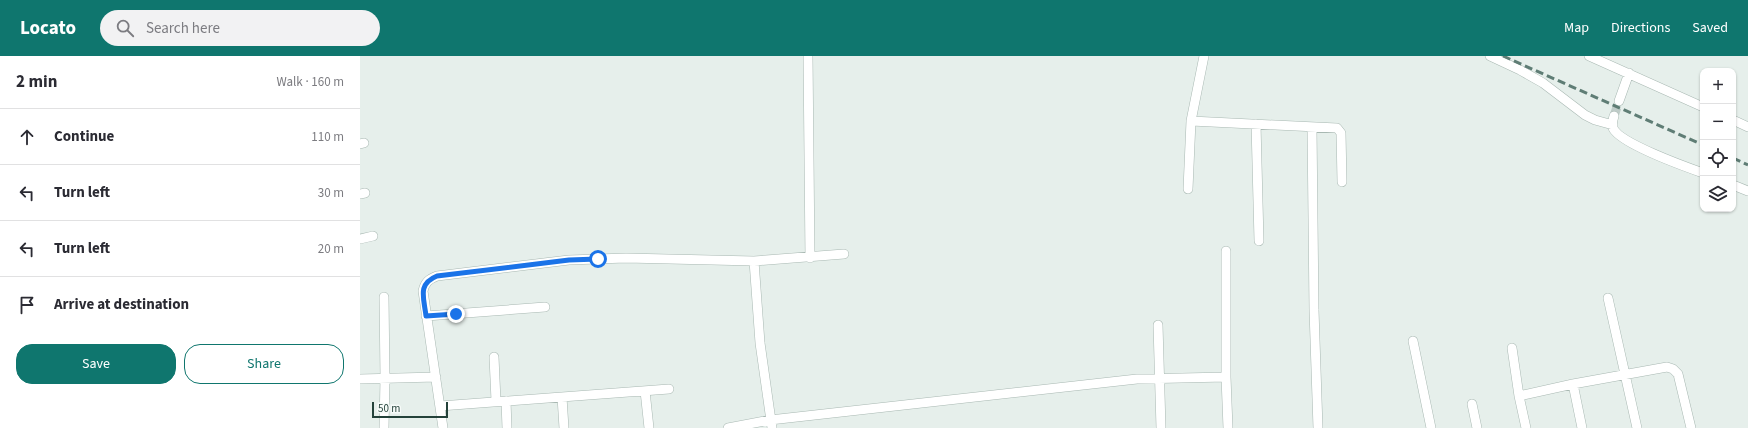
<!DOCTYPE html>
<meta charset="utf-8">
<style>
body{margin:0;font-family:"Source Sans 3",sans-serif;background:#f2f2f3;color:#2b2b33}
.controls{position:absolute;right:12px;top:12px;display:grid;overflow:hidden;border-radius:8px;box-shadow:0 1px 3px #0004}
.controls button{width:36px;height:36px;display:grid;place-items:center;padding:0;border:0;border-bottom:1px solid #e1e1e2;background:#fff;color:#2b2b33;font:20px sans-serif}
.scale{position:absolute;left:12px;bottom:10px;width:76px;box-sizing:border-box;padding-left:4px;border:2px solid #24423a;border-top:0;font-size:11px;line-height:14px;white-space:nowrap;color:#24423a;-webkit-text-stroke:3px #f7fbf9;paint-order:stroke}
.stop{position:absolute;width:12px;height:12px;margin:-9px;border:3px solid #1a73e8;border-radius:50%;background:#fff}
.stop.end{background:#1a73e8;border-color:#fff;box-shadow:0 1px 4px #0008}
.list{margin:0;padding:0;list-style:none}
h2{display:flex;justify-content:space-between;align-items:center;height:52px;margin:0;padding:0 16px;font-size:17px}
h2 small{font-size:13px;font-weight:400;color:#7c7c81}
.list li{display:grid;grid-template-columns:26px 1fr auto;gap:12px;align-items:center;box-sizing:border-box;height:56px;padding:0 16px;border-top:1px solid #e1e1e2}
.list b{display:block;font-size:15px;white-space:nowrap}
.list em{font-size:13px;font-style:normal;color:#7c7c81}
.actions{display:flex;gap:8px;padding:12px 16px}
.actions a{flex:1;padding:9px 0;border:1px solid #0f766e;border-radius:16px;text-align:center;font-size:14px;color:#0f766e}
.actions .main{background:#0f766e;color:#fff}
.icon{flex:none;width:22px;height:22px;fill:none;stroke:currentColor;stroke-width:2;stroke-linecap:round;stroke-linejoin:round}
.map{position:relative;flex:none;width:1388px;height:372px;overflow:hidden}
header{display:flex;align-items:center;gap:24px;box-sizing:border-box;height:56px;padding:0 20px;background:#0f766e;color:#fff}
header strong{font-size:19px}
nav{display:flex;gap:22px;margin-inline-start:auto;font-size:14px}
.search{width:280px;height:36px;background:#f2f2f3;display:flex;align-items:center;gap:10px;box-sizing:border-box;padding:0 14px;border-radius:22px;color:#7c7c81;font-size:15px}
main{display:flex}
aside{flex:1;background:#fff}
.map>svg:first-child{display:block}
</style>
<header>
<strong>Locato</strong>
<div class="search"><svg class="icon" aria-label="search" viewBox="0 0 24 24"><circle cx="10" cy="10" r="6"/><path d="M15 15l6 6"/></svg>Search here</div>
<nav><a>Map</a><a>Directions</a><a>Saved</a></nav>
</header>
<main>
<aside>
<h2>2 min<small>Walk · 160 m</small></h2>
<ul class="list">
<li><svg class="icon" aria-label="ahead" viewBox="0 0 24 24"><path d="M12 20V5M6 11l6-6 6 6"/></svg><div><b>Continue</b></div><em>110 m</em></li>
<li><svg class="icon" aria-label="left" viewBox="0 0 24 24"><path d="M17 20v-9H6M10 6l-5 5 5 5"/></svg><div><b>Turn left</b></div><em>30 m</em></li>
<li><svg class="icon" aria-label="left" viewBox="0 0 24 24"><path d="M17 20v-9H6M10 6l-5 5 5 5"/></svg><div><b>Turn left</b></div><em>20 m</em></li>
<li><svg class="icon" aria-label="arrive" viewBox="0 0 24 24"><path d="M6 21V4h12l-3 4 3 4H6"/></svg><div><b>Arrive at destination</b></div></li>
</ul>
<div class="actions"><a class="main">Save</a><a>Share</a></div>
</aside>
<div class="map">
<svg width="1388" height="372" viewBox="0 0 1388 372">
<rect width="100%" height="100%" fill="#e6efeb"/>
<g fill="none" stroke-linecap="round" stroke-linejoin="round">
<!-- minor-tunnel -->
<path stroke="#bfccc8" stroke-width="9" stroke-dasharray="9 4.5" stroke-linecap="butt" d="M1254 60 1259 45"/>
<defs>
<path id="minor" d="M448 0 450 202
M1130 0 1160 14 1183 27 1225 59 1235 64 1253 69
M1229 0 1343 51
M1259 45 1269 17
M1254 60C1253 63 1252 68 1253 72 1259 87 1326 111 1343 117
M1373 64 1388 71
M831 65 977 72 981 77 982 126
M896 68 899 185
M952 72 954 254 958 372
M0 88 4 87
M1373 129 1388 135
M828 133 831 65 844 0
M0 138 5 137
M0 183 13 180
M866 195V321L868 372
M394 205 400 287 412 372
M24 241 25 322 24 372
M1248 242 1277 372
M66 260 185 251
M798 269 801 372
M1053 285 1071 372
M1152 292 1159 340 1166 372
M134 301 136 345
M0 323 76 321
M1213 328 1222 372
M285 335 289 372
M1159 340 1213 328 1307 311 1313 313 1318 318 1331 372
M202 341 204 372
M146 345 147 372
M1112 348 1117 372
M80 350 309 333
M83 372 63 235C65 226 69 223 77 220L209 204 266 202 394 205 484 198
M368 372 410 364 777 323 866 321"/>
</defs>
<!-- minor casing -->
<use href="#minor" stroke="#a8b8b2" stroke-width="10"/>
<!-- minor -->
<use href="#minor" stroke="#fff" stroke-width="9"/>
<!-- rail -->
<path stroke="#5f7d75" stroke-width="3" stroke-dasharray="8 4" stroke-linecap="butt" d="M1143 0 1343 89
M1373 102 1388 109"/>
</g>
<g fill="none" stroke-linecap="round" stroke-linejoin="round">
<!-- route -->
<path stroke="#1a73e8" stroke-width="5" d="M96 258 66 260C64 242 57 228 77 220L209 204 238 203"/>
</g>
</svg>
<div class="controls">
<button>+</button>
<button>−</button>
<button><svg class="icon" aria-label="locate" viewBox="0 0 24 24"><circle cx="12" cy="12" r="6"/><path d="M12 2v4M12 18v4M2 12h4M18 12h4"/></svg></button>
<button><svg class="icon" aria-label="layers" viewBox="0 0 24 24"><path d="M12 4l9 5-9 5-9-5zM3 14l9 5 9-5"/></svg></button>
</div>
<div class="scale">50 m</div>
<div class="stop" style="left:238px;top:203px"></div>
<div class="stop end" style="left:96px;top:258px"></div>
</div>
</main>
